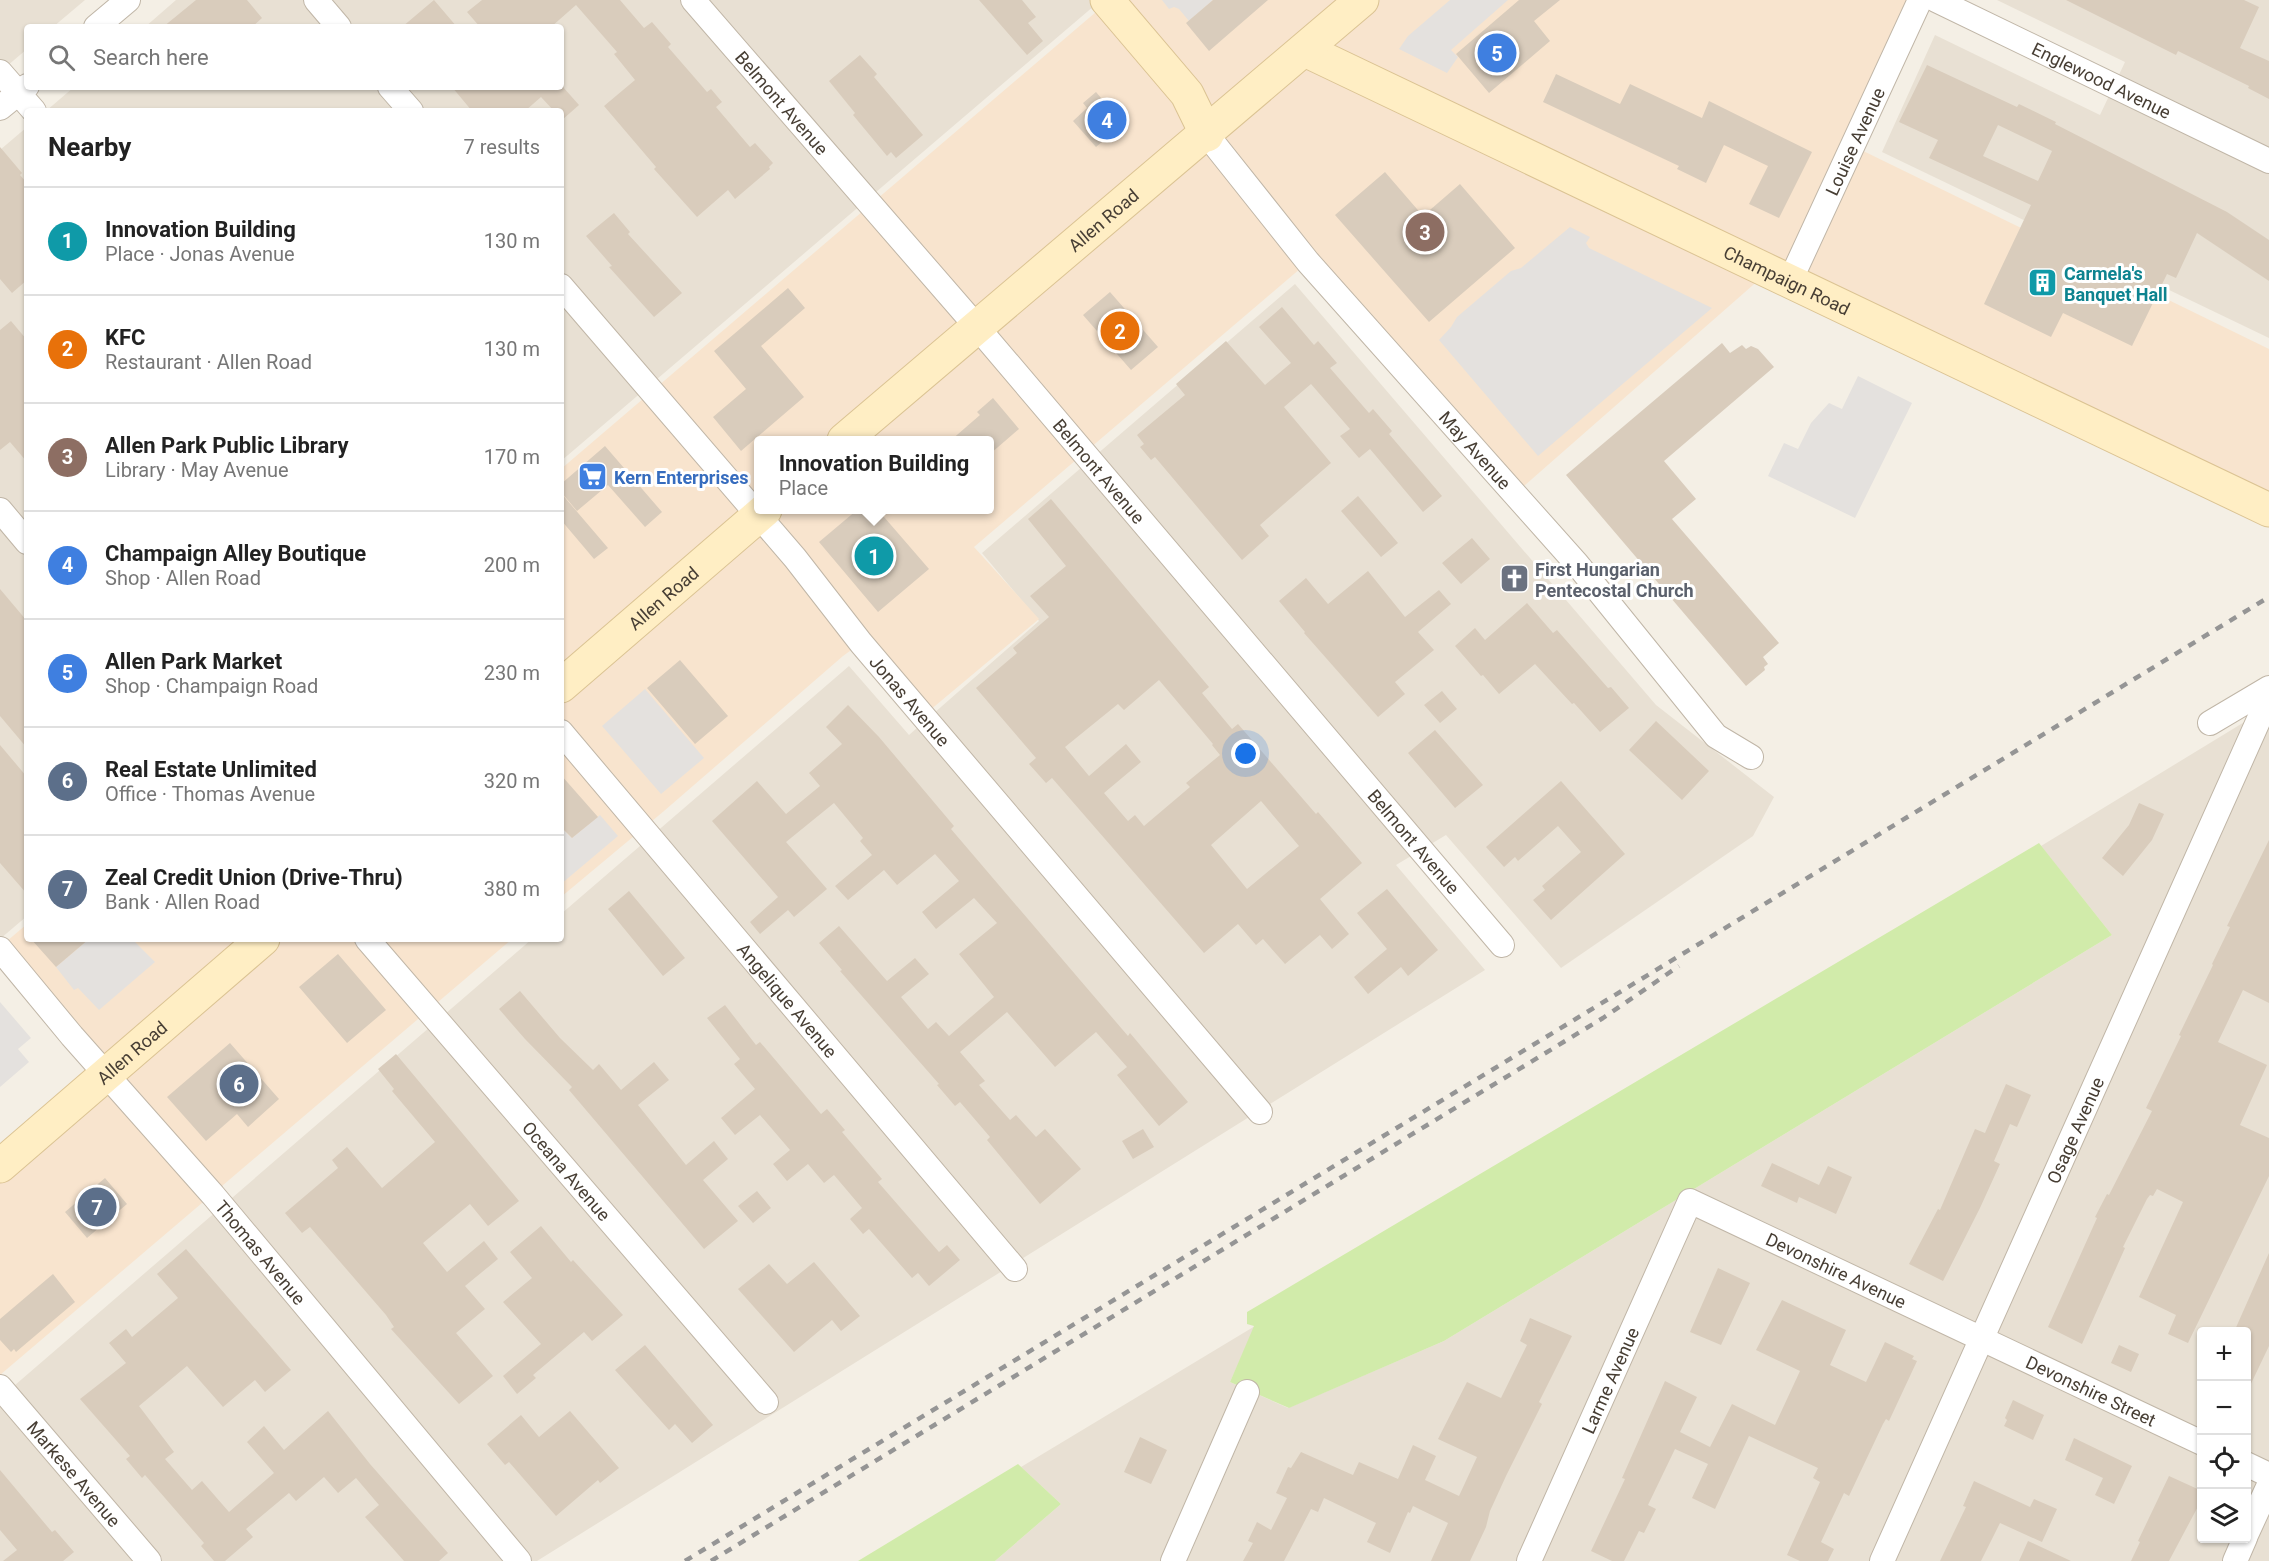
<!DOCTYPE html>
<meta charset="utf-8">
<style>
body{margin:0;font-family:Roboto,sans-serif;background:#f6f6f6;color:#222}
.controls{position:absolute;right:18px;bottom:18px;display:grid;overflow:hidden;border-radius:6px;box-shadow:0 2px 4px #0004}
.controls button{width:54px;height:54px;display:grid;place-items:center;padding:0;border:0;border-bottom:2px solid #e0e0e0;background:#fff;color:#222;font:30px sans-serif}
.you{position:absolute;left:1246px;top:754px;width:21px;height:21px;margin:-15px;border:4px solid #fff;border-radius:50%;background:#1a73e8;box-shadow:0 0 0 9px #1a73e833}
.badge{display:grid;place-items:center;width:39px;height:39px;border-radius:50%;background:#ff2811;color:#fff;font-size:20px;font-weight:700}
.pin{position:absolute;translate:-50% -50%;border:3px solid #fff;box-shadow:0 2px 6px #0006}
.popup{position:absolute;left:754px;top:436px;width:240px;height:78px;box-sizing:border-box;display:grid;place-content:center;border-radius:6px;background:#fff;filter:drop-shadow(0 2px 4px #0005);font-size:20px;white-space:nowrap;color:#767676}
.popup b{font-size:22px;color:#222}
.popup::after{content:'';position:absolute;left:50%;top:100%;margin-left:-12px;border:12px solid transparent;border-top-color:#fff}
.list{margin:0;padding:0;list-style:none}
h2{display:flex;justify-content:space-between;align-items:center;height:78px;margin:0;padding:0 24px;font-size:26px}
h2 small{font-size:20px;font-weight:400;color:#767676}
.list li{display:grid;grid-template-columns:39px 1fr auto;gap:18px;align-items:center;box-sizing:border-box;height:108px;padding:0 24px;border-top:2px solid #e0e0e0}
.list b{display:block;font-size:22px;white-space:nowrap}
.list p{margin:0;font-size:20px;white-space:nowrap;color:#767676}
.list em{font-size:20px;font-style:normal;color:#767676}
.icon{flex:none;width:33px;height:33px;fill:none;stroke:currentColor;stroke-width:2;stroke-linecap:round;stroke-linejoin:round}
.map{position:relative;flex:none;width:2269px;height:1561px;overflow:hidden}
.search{position:absolute;background:#fff;box-shadow:0 2px 4px #0004;left:24px;top:24px;width:540px;height:66px;display:flex;align-items:center;gap:15px;box-sizing:border-box;padding:0 21px;border-radius:6px;color:#767676;font-size:22px}
.panel{position:absolute;background:#fff;box-shadow:0 2px 4px #0004;left:24px;top:108px;width:540px;height:834px;border-radius:6px}
.map>svg:first-child{display:block}
</style>
<div class="map">
<svg width="2269" height="1561" viewBox="0 0 2269 1561">
<rect width="100%" height="100%" fill="#f4efe5"/>
<!-- residential -->
<path fill="#e8e0d3" fill-rule="evenodd" d="M0 0H85L53 27H27V49L0 72Z
M176 0H1101L561 461V111H46L74 87H561V27H145Z
M1997 0H2269V338L1882 152 1935 35 2100 115 2125 62Z
M27 127V916L0 939V150Z
M1295 284 1656 705 1774 797 1753 836 1561 968 1446 835 1396 865 1485 970 537 1561H0V1398L532 939H561V914L849 666 909 735 1039 621 982 553Z
M2269 707V1561H995L1061 1504 1021 1467 1255 1326 1230 1382 1288 1408 1444 1341 2112 935 2041 846ZM2202 1332H2246V1538H2202Z"/>
<!-- commercial -->
<path fill="#f8e4ce" fill-rule="evenodd" d="M1110 0H1920L1853 146 2269 349V510L1769 271 1515 494 1308 262 974 547 1039 619 923 716 861 643 843 656 664 811 561 897V469ZM758 440H990V510H758Z
M27 924V939H512L0 1375V1166L105 1074 0 947Z"/>
<!-- green -->
<path fill="#d1ebaa" d="M2039 843 2112 935 1444 1341 1289 1408 1230 1382 1254 1326 1247 1324V1312Z
M1018 1464 1061 1504 995 1561H858Z"/>
<!-- parking -->
<path fill="#e4e1de" d="M1162 0H1213L1189 21 1179 9 1174 7 1169 9Z
M1450 0H1508L1451 50 1458 57 1447 73 1399 49 1408 36Z
M1570 227 1590 237 1586 243 1589 248 1712 308 1538 456 1439 340 1451 327 1457 317 1511 271 1521 268Z
M1858 376 1912 403 1855 518 1768 476 1784 443 1798 449 1811 423 1829 403 1842 409Z
M645 689 704 758 661 794 602 726Z
M600 815 618 836 561 884V827L572 838Z
M89 939H132L155 962 99 1010 78 988 74 990 56 967Z
M0 1002 31 1038 18 1049 29 1062 0 1087Z"/>
<!-- building -->
<path fill="#d9ccbc" fill-rule="evenodd" d="M196 0H247L262 18 252 27H163Z
M434 0 457 27H402Z
M482 0H620L644 28 652 22 671 44 668 47 701 85 707 92 711 89 722 102 716 107 750 147 755 143 773 163 769 167 770 169 735 199 728 190 697 217 654 169 656 167 604 106 635 80 614 54 617 52 576 5 551 27H480L467 12Z
M979 0H1022L1036 17 1028 23 1043 41 1027 55Z
M1213 0H1268L1209 51 1186 23Z
M1519 0H1560L1534 21 1550 41 1489 93 1456 54Z
M2066 0H2244L2259 7 2240 48 2269 61V99L2248 88 2249 86 2178 51 2176 55Z
M860 55 877 74 874 77 923 135 896 158 891 152 887 156 853 115 855 113 829 81Z
M1927 65 2017 107 2019 104 2056 122 2055 124 2227 212 2269 240V281L2197 233 2176 278 2167 274 2132 346 2063 313 2051 337 1984 304 2031 205 1929 158 1938 140 1899 122ZM1998 125 2052 151 2038 181 1983 156Z
M1556 74 1620 104 1630 84 1702 118 1709 101 1812 152 1779 218 1749 204 1768 166 1724 145 1706 183 1677 169 1679 166 1543 102Z
M452 87H563L579 105 562 120 561 111H554L541 97 525 111H472Z
M1096 92 1123 124 1096 147 1073 121 1087 108 1083 103Z
M0 147 22 173 20 175 27 183V280L12 293 0 279Z
M1385 172 1423 216 1460 184 1515 248 1429 322 1335 215Z
M614 213 630 232 628 234 682 293 654 317 609 267 612 266 586 236Z
M788 288 805 308 761 346 804 397 741 451 713 417 746 389 714 351Z
M1110 292 1158 347 1131 370 1083 315Z
M1282 307 1314 345 1318 341 1337 363 1330 368 1369 413 1373 409 1392 431 1389 434 1442 496 1423 512 1370 449 1359 458 1340 436 1350 429 1311 384 1284 407 1331 463 1260 525 1269 536 1242 560 1155 457 1151 460 1140 447 1144 444 1137 435 1185 395 1176 384 1226 341 1265 385 1291 363 1259 327Z
M11 321 27 340V462L10 442 0 450V330Z
M1722 343 1730 353 1742 345 1746 349 1751 346 1758 349 1774 367 1664 461 1696 499 1672 519 1779 643 1763 657 1768 664 1764 667 1765 670 1746 686 1566 475Z
M993 398 1019 429 990 454V441H950L980 415 977 412Z
M605 446 662 512 645 527 608 485 577 511 561 492V484Z
M561 493 608 548 594 559 561 520Z
M1358 496 1398 543 1381 557 1341 511Z
M1051 499 1209 687 1202 693 1232 729 1238 724 1316 814 1318 812 1362 863 1320 899 1349 934 1332 949 1320 935 1285 964 1263 939 1256 945 1238 924 1204 953 1052 778 1046 783 1029 764 1036 758 976 688 1017 653 1013 648 1049 617 1030 596 1066 566 1028 519ZM1159 680 1213 744 1212 745 1220 755 1186 783 1190 787 1144 826 1135 815 1128 821 1104 793 1141 762 1126 744 1089 776 1065 747 1118 704 1124 710ZM1261 801 1299 846 1247 889 1211 845Z
M857 510H878L929 569 878 612 819 542Z
M1472 538 1490 559 1461 584 1442 563Z
M1368 571 1405 617 1439 590 1451 604 1418 632 1434 650 1395 682 1405 694 1378 717 1304 633 1305 632 1279 601 1306 578 1328 604Z
M0 589 27 621V748L0 716Z
M1527 603 1553 633 1557 630 1608 688 1611 687 1629 708 1600 732 1574 703 1572 704 1535 664 1499 694 1483 675 1481 676 1455 646 1475 628 1485 640Z
M680 660 728 716 695 744 647 688Z
M1442 691 1457 709 1440 723 1424 705Z
M848 705 879 737 954 826 951 829 1080 980 1128 1036 1130 1033 1188 1102 1159 1126 1117 1075 1127 1067 1096 1032 1055 1067 1007 1012 960 1052 985 1081 979 1085 1010 1120 1016 1115 1036 1137 1045 1129 1081 1169 1040 1204 987 1140 990 1137 960 1102 955 1106 937 1085 939 1084 840 971 842 970 819 943 839 926 887 981 915 958 929 974 901 997 928 1029 936 1022 949 1036 994 997 959 954 997 923 974 898 936 929 922 912 959 881 935 854 897 885 884 870 848 900 835 886 872 855 860 841 863 838 834 803 786 842 827 889 794 917 788 910 760 934 750 922 778 897 712 821 757 781 786 814 820 786 809 773 842 744 826 727Z
M1656 721 1709 771 1682 800 1629 750Z
M1435 730 1483 785 1455 808 1408 753Z
M0 745 27 777V894L0 863Z
M561 775 598 817 572 838 561 827Z
M1561 781 1625 854 1551 920 1533 900 1545 890 1542 886 1581 852 1558 826 1518 861 1515 857 1504 867 1486 847Z
M2139 803 2164 814 2152 840 2123 876 2102 858 2129 825Z
M2269 840V1003L2243 990 2218 1042 2267 1065 2240 1125 2269 1138V1176L2188 1343 2168 1334 2176 1315 2139 1297 2183 1202 2157 1189 2153 1196 2150 1195 2147 1199 2123 1247 2125 1248 2082 1344 2048 1327 2097 1218 2095 1217 2107 1194 2109 1195 2152 1111 2146 1108 2181 1036 2179 1035 2213 965 2212 964 2230 927 2227 926Z
M1387 889 1438 950 1408 976 1401 967 1368 994 1354 977 1387 949 1357 913Z
M629 891 685 958 663 976 608 909Z
M31 939H89L56 967Z
M338 954 386 1010 347 1043 299 987Z
M520 991 560 1038 593 1070 599 1064 621 1090 654 1062 669 1080 638 1105 686 1165 714 1141 728 1159 703 1180 738 1221 704 1249 569 1090 572 1087 525 1039 499 1009Z
M725 1005 756 1045 760 1042 821 1114 827 1109 845 1130 842 1132 882 1179 878 1182 939 1252 947 1245 960 1260 929 1286 918 1273 912 1278 869 1229 863 1234 850 1219 862 1208 834 1175 824 1183 808 1164 787 1181 773 1164 790 1150 760 1115 735 1135 721 1118 755 1089 734 1064 740 1059 707 1018Z
M230 1043 279 1099 248 1127 237 1114 206 1141 167 1097Z
M396 1054 519 1201 488 1226 470 1204 423 1243 447 1272 484 1241 498 1259 465 1286 485 1309 456 1333 493 1376 459 1404 391 1329 394 1327 386 1315 310 1227 302 1233 285 1213 338 1168 332 1160 347 1147 382 1188 435 1142 392 1091 394 1089 378 1069Z
M2006 1084 2031 1095 2017 1127 2010 1124 1994 1161 2000 1164 1980 1208 1943 1281 1909 1264 1938 1209 1940 1210 1975 1129 1985 1133Z
M1143 1129 1154 1147 1133 1159 1122 1141Z
M1772 1163 1819 1185 1828 1166 1852 1177 1836 1214 1799 1197 1797 1203 1761 1186Z
M105 1178 127 1204 87 1238 65 1212Z
M757 1191 771 1208 753 1223 738 1206Z
M541 1226 571 1262 573 1260 623 1315 592 1341 584 1332 533 1375 536 1378 517 1394 503 1376 541 1344 503 1302 532 1278 510 1252Z
M186 1249 291 1370 265 1392 255 1380 223 1407 187 1366 139 1406 174 1452 165 1459 192 1490 202 1481 229 1512 274 1473 247 1442 264 1426 284 1450 328 1411 370 1464 448 1553 439 1561H404L365 1517 379 1505 356 1478 338 1493 324 1477 296 1501 289 1493 246 1529 253 1537 225 1561H214L201 1546 204 1543 145 1475 142 1478 126 1459 130 1456 80 1399 126 1363 109 1343 126 1329 132 1337 178 1298 157 1274Z
M2269 1253V1346L2247 1392V1332H2234Z
M814 1262 860 1316 841 1331 832 1320 794 1352 738 1289 769 1264 787 1284Z
M1718 1268 1750 1283 1721 1345 1690 1332Z
M53 1274 75 1302 16 1352 14 1349 11 1352 0 1340V1319Z
M1782 1300 1846 1330 1830 1365 1866 1382 1885 1342 1914 1356 1912 1359 1917 1361 1889 1421 1886 1419 1883 1424 1849 1496 1844 1493 1821 1542 1834 1549 1828 1561H1800L1787 1555 1820 1482 1813 1478 1818 1468 1749 1436 1715 1509 1692 1498 1708 1464 1675 1449 1648 1505 1656 1509 1644 1533 1639 1531 1624 1561H1612L1591 1551 1625 1479 1622 1478 1665 1381 1697 1397 1680 1432 1710 1447 1732 1404 1775 1425 1800 1371 1756 1350Z
M1530 1318 1572 1336 1539 1402 1542 1404 1506 1476 1490 1511 1486 1527 1470 1561H1431L1448 1523 1413 1506 1410 1513 1408 1512 1390 1553 1367 1542 1376 1523 1324 1498 1318 1512 1311 1509 1284 1561H1243L1253 1543 1248 1541 1257 1522 1271 1530 1287 1498 1276 1493 1288 1467 1291 1468 1301 1452 1353 1475 1359 1462 1398 1479 1413 1445 1436 1456 1425 1480 1459 1496 1477 1457 1438 1439 1467 1382 1501 1398 1527 1345 1520 1341Z
M645 1345 713 1425 692 1443 675 1424 669 1430 615 1370Z
M2119 1345 2139 1354 2131 1372 2111 1363Z
M2013 1400 2044 1415 2033 1440 2004 1426 2007 1420 2005 1418Z
M570 1411 619 1468 600 1483 598 1480 556 1516 509 1462 505 1465 487 1444 521 1415 539 1437Z
M1140 1437 1167 1450 1151 1484 1124 1472Z
M2074 1438 2132 1466 2114 1504 2095 1495 2103 1478 2065 1460Z
M0 1470 52 1532 55 1530 74 1552 63 1561H3L17 1550 0 1530Z
M2169 1476 2202 1491V1499L2169 1561H2131L2140 1542 2138 1541Z
M1974 1481 2030 1507 2034 1499 2057 1509 2042 1542 2000 1523 1981 1561H1940L1966 1507 1963 1506Z
M2028 1541 2071 1561H2019Z"/>
<g fill="none" stroke-linecap="round" stroke-linejoin="round">
<defs>
<g id="street">
<path d="M316 0 339 27"/>
<path id="s1" d="M693 0 977 327 1502 945"/>
<path id="s2" d="M1936 0 2269 161"/>
<path d="M96 27 128 0"/>
<path d="M0 72 34 111"/>
<path d="M390 87 411 111"/>
<path d="M0 108 27 86"/>
<path id="s3" d="M1207 135 1308 262 1577 564 1716 736 1751 757"/>
<path id="s4" d="M1790 281 1920 0"/>
<path id="s5" d="M561 286 795 558 861 643 1260 1112"/>
<path d="M0 510 27 542"/>
<path d="M2210 723 2269 688"/>
<path id="s6" d="M561 732 1015 1269"/>
<path id="s7" d="M367 939 766 1402"/>
<path id="s8" d="M0 949 72 1036 213 1195 519 1561"/>
<path id="s9" d="M0 1387 149 1561"/>
<path d="M2246 1464 2269 1475"/>
<path d="M2246 1535 2269 1485"/>
<path d="M1173 1561 1247 1392"/>
<path id="s10" d="M1529 1561 1690 1201 2202 1443"/>
<path id="s11" d="M1882 1561 2269 697"/>
<path d="M2235 1561 2245 1538"/>
</g>
<g id="secondary">
<path d="M1107 0 1187 94 1207 135"/>
<path id="s12" d="M1305 50 2269 510"/>
<path id="s13" d="M844 440 1362 0"/>
<path id="s14" d="M561 686 765 510"/>
<path id="s15" d="M0 1166 263 939"/>
</g>
</defs>
<!-- street casing -->
<use href="#street" stroke="#c0b6a7" stroke-width="26"/>
<!-- secondary casing -->
<use href="#secondary" stroke="#dbc393" stroke-width="35"/>
<!-- street -->
<use href="#street" stroke="#fff" stroke-width="24"/>
<!-- secondary -->
<use href="#secondary" stroke="#ffeec4" stroke-width="33"/>
<!-- rail -->
<path stroke="#959595" stroke-width="4.5" stroke-dasharray="8 8" stroke-linecap="butt" d="M685 1561 2269 597
M711 1561 1603 1018 1679 966"/>
</g>
<!-- icons -->
<defs>
<symbol id="building-square" viewBox="-11 -11 22 22"><rect x="-9" y="-9" width="18" height="18" rx="4" fill="#0f9aa8" stroke="#fff"/><path d="M-4-6H4V6H1V3H-1V6H-4ZM-2.5-4.3h1.7v1.8h-1.7ZM.8-4.3h1.7v1.8H.8ZM-2.5-1h1.7V.8h-1.7ZM.8-1h1.7V.8H.8Z" fill="#fff"/></symbol>
<symbol id="supermarket-square" viewBox="-11 -11 22 22"><rect x="-9" y="-9" width="18" height="18" rx="4" fill="#3f7fe0" stroke="#fff"/><path d="M-6-5.5h2.5l.6 2H6L4.5 2H-2.5L-4.4-4H-6ZM-1.5 3.2a1.3 1.3 0 1 0 .1 0ZM3 3.2a1.3 1.3 0 1 0 .1 0Z" fill="#fff"/></symbol>
<symbol id="church-square" viewBox="-11 -11 22 22"><rect x="-9" y="-9" width="18" height="18" rx="4" fill="#6b7280" stroke="#fff"/><path d="M-1.2-6h2.4v3.5h3.3v2.4h-3.3V6h-2.4V-.1h-3.3v-2.4h3.3Z" fill="#fff"/></symbol>
</defs>
<g fill-rule="evenodd">
<use href="#building-square" x="2026" y="266" width="33" height="33"/>
<use href="#supermarket-square" x="576" y="460" width="33" height="33"/>
<use href="#church-square" x="1498" y="562" width="33" height="33"/>
</g>
<g text-anchor="middle" dominant-baseline="central" stroke-width="6" stroke-linejoin="round" paint-order="stroke">
<!-- street labels -->
<g font-size="18" fill="#473e34" stroke="#fff">
<text stroke="none"><textPath href="#s2" startOffset="184">Englewood Avenue</textPath></text>
<text stroke="none"><textPath href="#s1" startOffset="136">Belmont Avenue</textPath></text>
<text stroke="none"><textPath href="#s4" startOffset="154">Louise Avenue</textPath></text>
<text stroke="none"><textPath href="#s13" startOffset="340">Allen Road</textPath></text>
<text stroke="none"><textPath href="#s12" startOffset="534">Champaign Road</textPath></text>
<text stroke="none"><textPath href="#s3" startOffset="414">May Avenue</textPath></text>
<text stroke="none"><textPath href="#s1" startOffset="622">Belmont Avenue</textPath></text>
<text stroke="none"><textPath href="#s14" startOffset="135">Allen Road</textPath></text>
<text stroke="none"><textPath href="#s5" startOffset="542">Jonas Avenue</textPath></text>
<text stroke="none"><textPath href="#s1" startOffset="1108">Belmont Avenue</textPath></text>
<text stroke="none"><textPath href="#s6" startOffset="351">Angelique Avenue</textPath></text>
<text stroke="none"><textPath href="#s15" startOffset="174">Allen Road</textPath></text>
<text stroke="none"><textPath href="#s11" startOffset="472">Osage Avenue</textPath></text>
<text stroke="none"><textPath href="#s7" startOffset="306">Oceana Avenue</textPath></text>
<text stroke="none"><textPath href="#s8" startOffset="400">Thomas Avenue</textPath></text>
<text stroke="none"><textPath href="#s10" startOffset="556">Devonshire Avenue</textPath></text>
<text stroke="none"><textPath href="#s10" startOffset="198">Larme Avenue</textPath></text>
<text stroke="none"><textPath href="#s10" startOffset="838">Devonshire Street</textPath></text>
<text stroke="none"><textPath href="#s9" startOffset="114">Markese Avenue</textPath></text>
</g>
<!-- culture labels -->
<g font-size="18" font-weight="bold" fill="#0d838f" stroke="#fff" text-anchor="start">
<text x="2064" y="273">Carmela's<tspan x="2064" dy="21">Banquet Hall</tspan></text>
</g>
<!-- shop labels -->
<g font-size="18" font-weight="bold" fill="#366cbe" stroke="#fff" text-anchor="start">
<text x="614" y="477">Kern Enterprises</text>
</g>
<!-- worship labels -->
<g font-size="18" font-weight="bold" fill="#5b616d" stroke="#fff" text-anchor="start">
<text x="1535" y="569">First Hungarian<tspan x="1535" dy="21">Pentecostal Church</tspan></text>
</g>
</g>
</svg>
<div class="controls">
<button>+</button>
<button>−</button>
<button><svg class="icon" aria-label="locate" viewBox="0 0 24 24"><circle cx="12" cy="12" r="6"/><path d="M12 2v4M12 18v4M2 12h4M18 12h4"/></svg></button>
<button><svg class="icon" aria-label="layers" viewBox="0 0 24 24"><path d="M12 4l9 5-9 5-9-5zM3 14l9 5 9-5"/></svg></button>
</div>
<div class="you"></div>
<div class="pin badge" style="left:874px;top:556px;background:#0f9aa8">1</div>
<div class="popup"><b>Innovation Building</b>Place</div>
<div class="pin badge" style="left:1120px;top:331px;background:#e8710a">2</div>
<div class="pin badge" style="left:1425px;top:232px;background:#8d6e63">3</div>
<div class="pin badge" style="left:1107px;top:120px;background:#3f7fe0">4</div>
<div class="pin badge" style="left:1497px;top:53px;background:#3f7fe0">5</div>
<div class="pin badge" style="left:239px;top:1084px;background:#5c6f8a">6</div>
<div class="pin badge" style="left:97px;top:1207px;background:#5c6f8a">7</div>
<div class="search"><svg class="icon" aria-label="search" viewBox="0 0 24 24"><circle cx="10" cy="10" r="6"/><path d="M15 15l6 6"/></svg>Search here</div>
<section class="panel">
<h2>Nearby<small>7 results</small></h2>
<ul class="list">
<li><span class="badge" style="background:#0f9aa8">1</span><div><b>Innovation Building</b><p>Place · Jonas Avenue</p></div><em>130 m</em></li>
<li><span class="badge" style="background:#e8710a">2</span><div><b>KFC</b><p>Restaurant · Allen Road</p></div><em>130 m</em></li>
<li><span class="badge" style="background:#8d6e63">3</span><div><b>Allen Park Public Library</b><p>Library · May Avenue</p></div><em>170 m</em></li>
<li><span class="badge" style="background:#3f7fe0">4</span><div><b>Champaign Alley Boutique</b><p>Shop · Allen Road</p></div><em>200 m</em></li>
<li><span class="badge" style="background:#3f7fe0">5</span><div><b>Allen Park Market</b><p>Shop · Champaign Road</p></div><em>230 m</em></li>
<li><span class="badge" style="background:#5c6f8a">6</span><div><b>Real Estate Unlimited</b><p>Office · Thomas Avenue</p></div><em>320 m</em></li>
<li><span class="badge" style="background:#5c6f8a">7</span><div><b>Zeal Credit Union (Drive-Thru)</b><p>Bank · Allen Road</p></div><em>380 m</em></li>
</ul>
</section>
</div>
